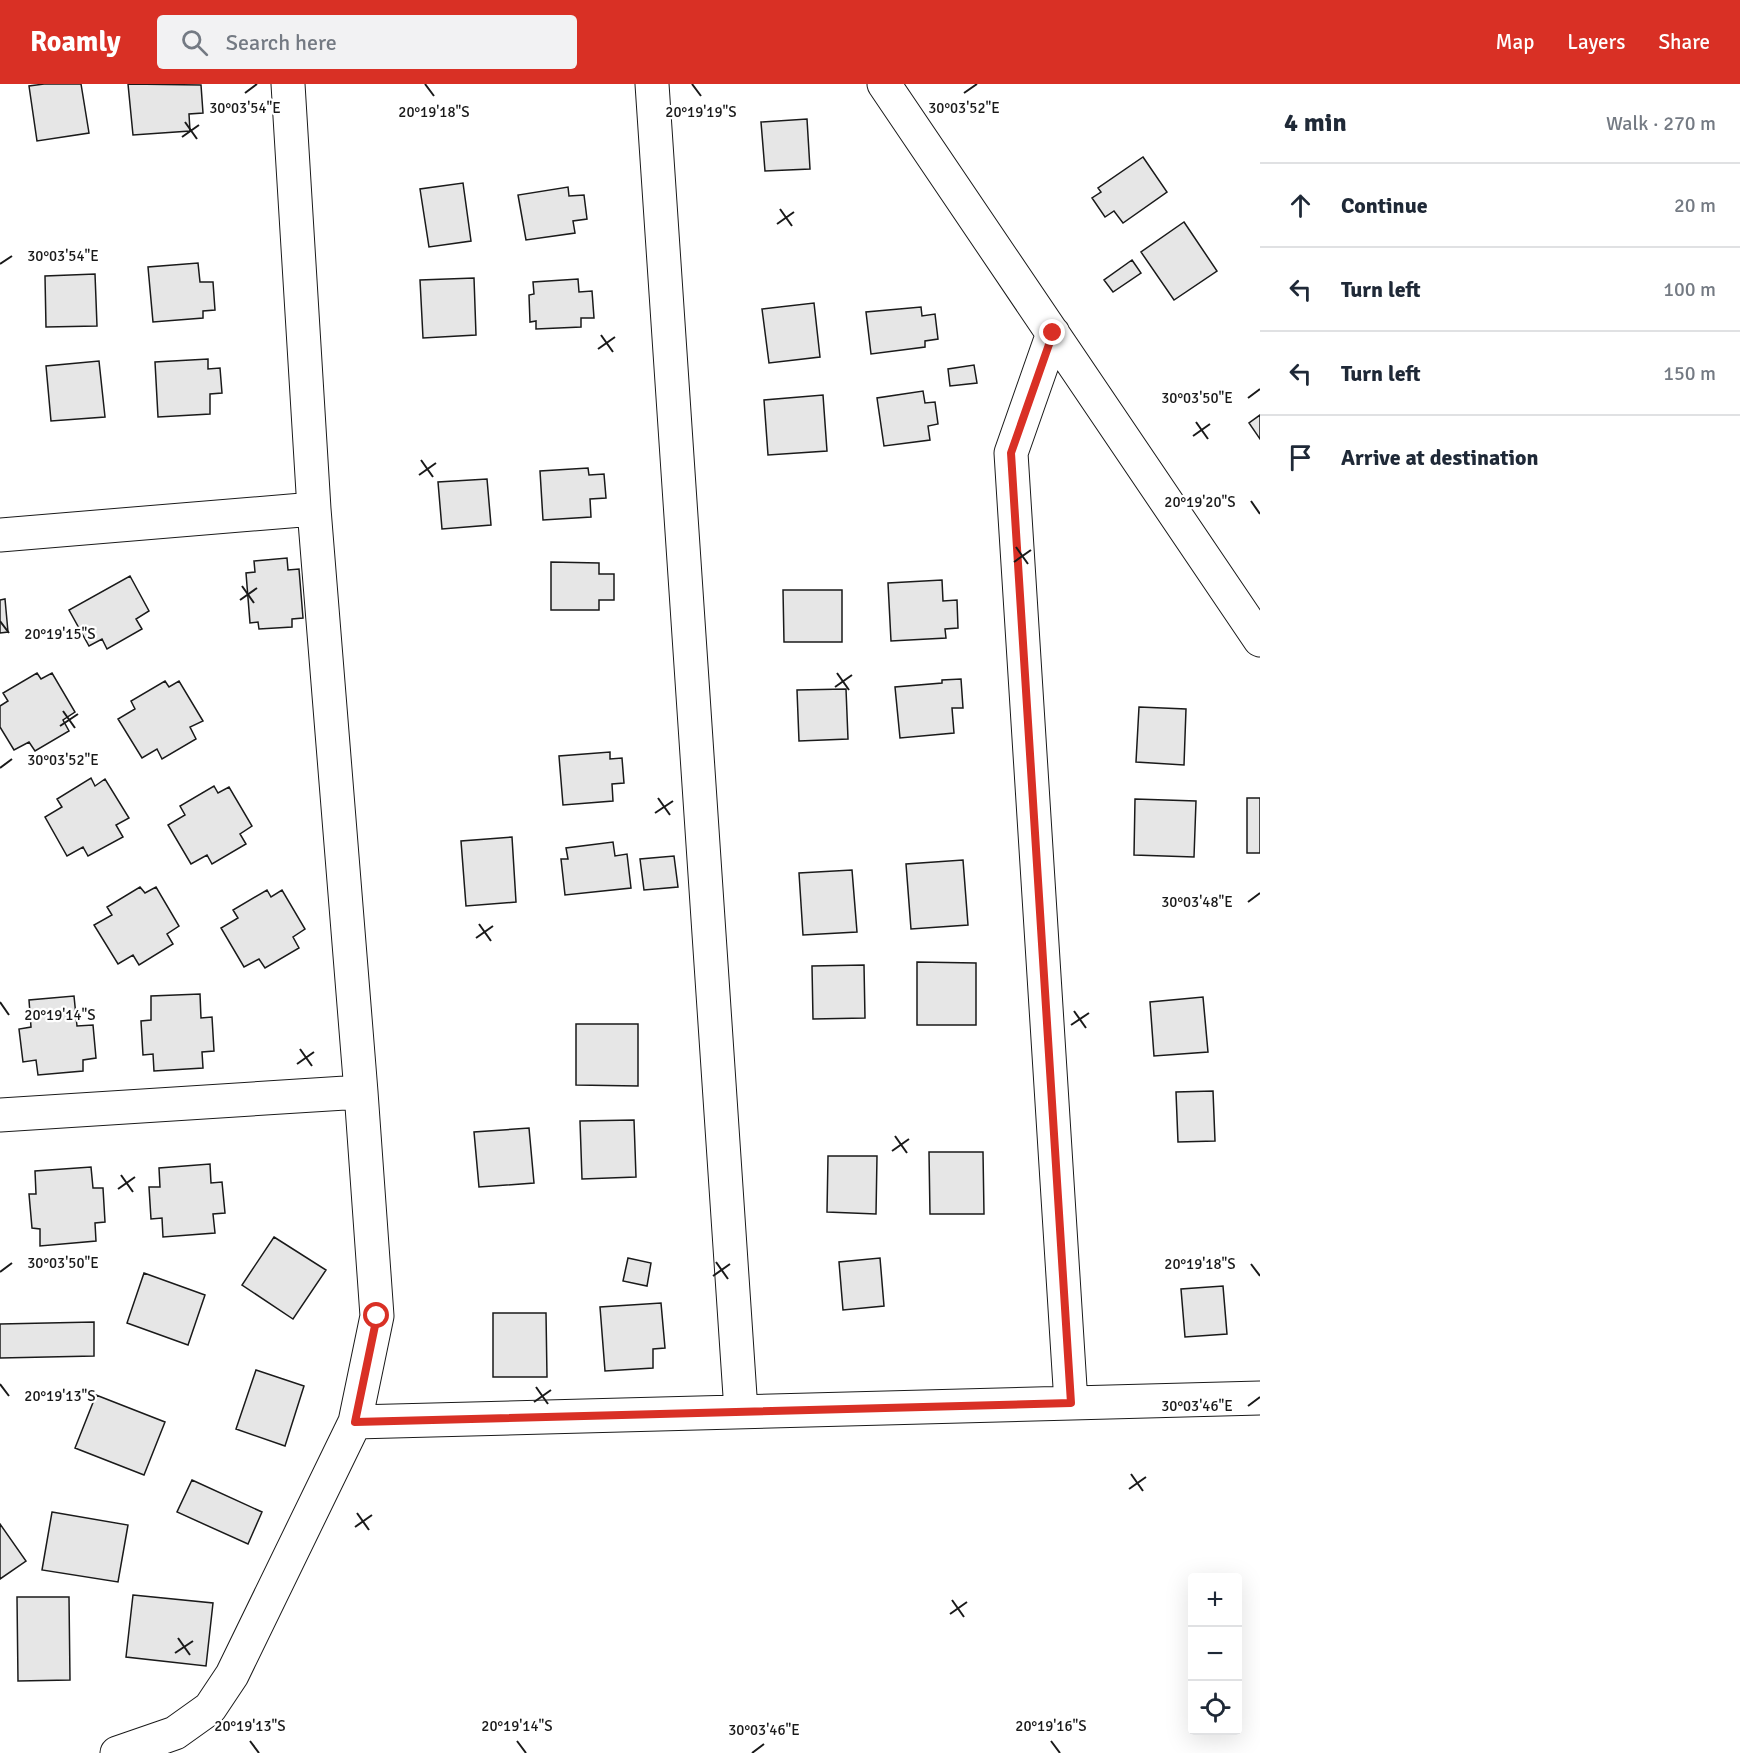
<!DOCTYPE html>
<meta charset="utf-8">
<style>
body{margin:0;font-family:Signika,sans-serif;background:#f2f2f3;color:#1f2937}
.controls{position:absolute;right:18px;bottom:18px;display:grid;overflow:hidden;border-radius:6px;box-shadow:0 6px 24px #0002}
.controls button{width:54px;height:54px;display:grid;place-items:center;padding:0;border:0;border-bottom:2px solid #e0e1e3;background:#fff;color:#1f2937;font:30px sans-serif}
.stop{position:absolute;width:18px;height:18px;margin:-14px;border:4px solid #d93025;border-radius:50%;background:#fff}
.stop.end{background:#d93025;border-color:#fff;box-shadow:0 2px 6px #0008}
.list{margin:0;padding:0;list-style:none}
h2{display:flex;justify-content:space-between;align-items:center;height:78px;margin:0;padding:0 24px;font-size:26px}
h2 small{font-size:20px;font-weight:400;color:#747a83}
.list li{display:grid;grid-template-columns:39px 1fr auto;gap:18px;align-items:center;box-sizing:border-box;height:84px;padding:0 24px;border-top:2px solid #e0e1e3}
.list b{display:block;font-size:22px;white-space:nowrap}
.list em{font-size:20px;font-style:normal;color:#747a83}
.icon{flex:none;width:33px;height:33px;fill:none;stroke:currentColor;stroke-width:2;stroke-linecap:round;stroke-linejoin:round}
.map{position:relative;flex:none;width:1260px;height:1669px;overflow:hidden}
header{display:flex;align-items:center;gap:36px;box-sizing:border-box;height:84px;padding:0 30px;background:#d93025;color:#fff}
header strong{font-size:28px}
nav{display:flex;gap:33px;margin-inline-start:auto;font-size:21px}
.search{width:420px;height:54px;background:#f2f2f3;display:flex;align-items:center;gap:15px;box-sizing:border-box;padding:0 21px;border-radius:6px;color:#747a83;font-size:22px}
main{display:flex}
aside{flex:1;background:#fff}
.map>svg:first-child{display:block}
</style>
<header>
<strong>Roamly</strong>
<div class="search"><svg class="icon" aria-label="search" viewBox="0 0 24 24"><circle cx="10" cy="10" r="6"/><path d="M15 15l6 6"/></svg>Search here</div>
<nav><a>Map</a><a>Layers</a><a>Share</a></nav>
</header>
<main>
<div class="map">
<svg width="1260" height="1669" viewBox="0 0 1260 1669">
<rect width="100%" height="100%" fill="#fff"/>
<!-- building -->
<path fill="#e6e6e6" stroke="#1a1a1a" stroke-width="1.5" d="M44 0H81L89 49 37 57 29 2Z
M128 0 201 1 203 29 189 30 190 47 133 51Z
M807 35 810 85 765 87 761 38Z
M1143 73 1167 108 1123 139 1114 127 1105 133 1092 114 1101 108 1098 104Z
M463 99 471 157 429 163 420 105Z
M568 103 569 112 584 111 587 135 573 137 575 149 526 156 518 111Z
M1184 138 1217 187 1174 216 1141 168Z
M1132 176 1141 189 1113 208 1104 196Z
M198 179 200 198H213L215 226 203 227V234L153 238 148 183Z
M95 190 97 242 46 243 45 192Z
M474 194 476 251 423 254 420 196Z
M578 195 579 208 592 207 594 234H581V243L536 245V237L530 238 529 211 534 210 533 198Z
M814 219 820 273 769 279 762 225Z
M921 223 922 232 935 230 938 255 925 257V263L871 270 866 228Z
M208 275V285L220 284 222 309 210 310V330L158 333 155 278Z
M99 277 105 333 51 337 46 282Z
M974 281 977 299 950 302 948 285Z
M923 307 925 319 935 318 938 340 928 342 930 356 884 362 877 314Z
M823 311 827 367 768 371 764 316Z
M1260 331V355L1249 339Z
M588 384 589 391 604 390 606 414 590 415 591 433 543 436 540 387Z
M487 395 491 441 442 445 438 398Z
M287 474 288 486 299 485 303 534 292 535V543L259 545 258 538 250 539 246 489 255 488 254 477Z
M551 478 599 479V490H614V516H599V526H551Z
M130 492 149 527 136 535 142 545 107 565 102 555 89 562 69 526Z
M942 496 943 517 957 516 958 544 945 545 946 554 891 557 888 499Z
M783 506H842V558H784Z
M5 515 8 548 0 549V516Z
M37 589 41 595 52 589 75 628 63 636 69 647 35 667 29 658 14 666 0 643V622L8 617 3 609Z
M961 595 963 624H952L954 649 900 654 895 603 942 599V596Z
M165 597 169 603 179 597 203 637 190 643 196 655 162 675 157 665 142 674 118 635 135 625 131 617Z
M846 605 848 655 799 657 797 606Z
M1139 623 1186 625 1184 681 1136 678Z
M610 668V675L622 674 624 699 612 700 613 717 563 721 559 672Z
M91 694 95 702 105 695 129 734 116 741 123 753 88 772 83 763 67 772 45 733 62 723 57 715Z
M214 702 218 709 229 703 252 742 240 750 246 760 212 780 207 771 191 780 168 741 185 731 180 722Z
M1247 714H1260V769H1247Z
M1135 715 1196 717 1194 773 1134 771Z
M512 753 516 818 466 822 461 757Z
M613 758 615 772 627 770 631 804 565 811 561 775H568L566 764Z
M674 772 678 803 644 806 640 775Z
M963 776 968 841 911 845 906 780Z
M852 786 857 848 803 851 799 789Z
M140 803 145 809 156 803 179 842 167 850 173 860 139 881 133 871 118 880 94 841 112 831 107 823Z
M267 806 271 813 282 806 305 845 293 853 299 864 265 884 259 875 244 883 221 844 238 834 233 826Z
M917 878 976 879V941H917Z
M864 881 865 934 813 935 812 882Z
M200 910 201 934 212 933 214 967 202 968 203 984 154 987 153 970 143 971 141 937 151 936V912Z
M74 912 77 942 93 941 96 974 83 976V987L38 991 36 976 23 978 19 945 31 943 29 916Z
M1203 913 1208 968 1154 972 1150 918Z
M576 940H638V1002L576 1001Z
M1213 1007 1215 1057 1178 1058 1176 1008Z
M634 1036 636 1093 582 1095 580 1037Z
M529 1044 534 1099 479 1103 474 1048Z
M929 1068H983L984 1130H930Z
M828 1072H877L876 1130 827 1128Z
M210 1080 211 1099 222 1098 225 1129 213 1130 215 1149 163 1153 162 1134 151 1135 149 1103H160L159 1084Z
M91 1083 93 1104H103L105 1138 95 1139 96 1157 40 1162V1145L32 1144 29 1110H36L35 1087Z
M274 1153 326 1186 293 1235 242 1201Z
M628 1174 651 1179 647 1202 623 1197Z
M880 1174 884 1222 843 1226 839 1178Z
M144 1189 205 1211 188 1261 127 1239Z
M1223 1202 1227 1250 1185 1253 1181 1205Z
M661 1219 665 1264 653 1265V1284L605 1287 600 1223Z
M493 1229H546L547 1293H493Z
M94 1238V1272L0 1274V1240Z
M256 1286 304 1302 285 1362 236 1345Z
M96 1311 165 1338 144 1391 75 1364Z
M192 1396 262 1428 248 1460 177 1428Z
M52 1428 128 1441 118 1498 42 1486Z
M0 1440 26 1477 0 1495Z
M133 1511 213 1519 206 1582 126 1573Z
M17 1513H69L70 1596 18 1597Z"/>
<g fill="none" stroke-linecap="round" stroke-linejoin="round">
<defs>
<path id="minor" d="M652 0 741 1327
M884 0 1260 556
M1053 249 1011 369 1071 1319
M0 451 314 425
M0 1031 361 1008
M355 1338 1260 1314
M117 1669 175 1649 210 1624 232 1591 355 1338 377 1232 361 1008 314 425 288 0"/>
</defs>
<!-- minor casing -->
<use href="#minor" stroke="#1a1a1a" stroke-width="35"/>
<!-- minor -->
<use href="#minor" stroke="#fff" stroke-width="33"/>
</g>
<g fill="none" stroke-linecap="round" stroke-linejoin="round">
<!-- route -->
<path stroke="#d93025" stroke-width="8" d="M377 1232 355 1338 1071 1319 1011 369 1053 249"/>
</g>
<!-- ticks -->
<path fill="none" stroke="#1a1a1a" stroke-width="2" d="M425 0 434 12M692 0 701 12M245 9 257 0M964 9 977 0M185 38 197 55M182 53 199 41M780 125 792 142M777 140 794 128M0 180 12 172M601 251 613 268M598 265 615 253M1248 314 1260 305M1196 338 1208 355M1193 352 1210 340M421 376 433 393M419 391 436 379M1251 417 1260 430M1016 463 1028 480M1014 478 1031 466M242 502 254 519M240 516 257 504M0 537 9 549M837 589 849 606M835 603 852 591M63 627 75 644M60 642 78 630M0 684 12 675M658 714 670 731M655 729 673 717M1248 818 1260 809M479 840 491 857M476 854 493 842M0 918 9 931M1074 927 1086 944M1071 941 1089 929M300 965 312 982M297 980 314 968M895 1052 907 1069M892 1067 909 1055M121 1091 133 1108M118 1105 135 1093M716 1178 728 1195M1251 1180 1260 1192M0 1188 12 1179M713 1192 730 1180M0 1300 9 1312M536 1303 548 1320M534 1318 551 1306M1248 1322 1260 1313M1131 1390 1143 1407M1129 1405 1146 1393M357 1429 369 1446M355 1443 372 1431M952 1516 964 1533M950 1530 967 1518M178 1554 190 1571M175 1569 193 1557M250 1657 259 1669M517 1657 526 1669M1051 1657 1060 1669M752 1669 764 1660"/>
<g font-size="15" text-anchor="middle" fill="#1a1a1a" stroke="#fff" stroke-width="4.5" stroke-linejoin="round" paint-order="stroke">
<text x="245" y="29">30°03'54"E</text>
<text x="964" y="29">30°03'52"E</text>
<text x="434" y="33">20°19'18"S</text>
<text x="701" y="33">20°19'19"S</text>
<text x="63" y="177">30°03'54"E</text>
<text x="1197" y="319">30°03'50"E</text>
<text x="1200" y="423">20°19'20"S</text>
<text x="60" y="555">20°19'15"S</text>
<text x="63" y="681">30°03'52"E</text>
<text x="1197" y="823">30°03'48"E</text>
<text x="60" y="936">20°19'14"S</text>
<text x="63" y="1184">30°03'50"E</text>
<text x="1200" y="1185">20°19'18"S</text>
<text x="60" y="1317">20°19'13"S</text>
<text x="1197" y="1327">30°03'46"E</text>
<text x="250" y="1647">20°19'13"S</text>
<text x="517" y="1647">20°19'14"S</text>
<text x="1051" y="1647">20°19'16"S</text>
<text x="764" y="1651">30°03'46"E</text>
</g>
</svg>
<div class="controls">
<button>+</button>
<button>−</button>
<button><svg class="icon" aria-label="locate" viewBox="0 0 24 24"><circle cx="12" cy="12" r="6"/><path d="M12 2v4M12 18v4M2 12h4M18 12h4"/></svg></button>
</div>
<div class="stop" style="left:377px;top:1232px"></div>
<div class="stop end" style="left:1053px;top:249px"></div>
</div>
<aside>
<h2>4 min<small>Walk · 270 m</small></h2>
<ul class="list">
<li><svg class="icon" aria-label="ahead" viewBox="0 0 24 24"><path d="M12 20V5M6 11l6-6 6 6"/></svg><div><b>Continue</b></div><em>20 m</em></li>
<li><svg class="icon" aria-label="left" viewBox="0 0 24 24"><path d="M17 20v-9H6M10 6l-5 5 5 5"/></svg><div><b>Turn left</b></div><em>100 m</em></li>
<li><svg class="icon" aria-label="left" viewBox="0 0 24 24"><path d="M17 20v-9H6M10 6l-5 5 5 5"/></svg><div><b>Turn left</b></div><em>150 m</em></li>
<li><svg class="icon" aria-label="arrive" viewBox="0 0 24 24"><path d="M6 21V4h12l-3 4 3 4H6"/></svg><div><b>Arrive at destination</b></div></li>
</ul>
</aside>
</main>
